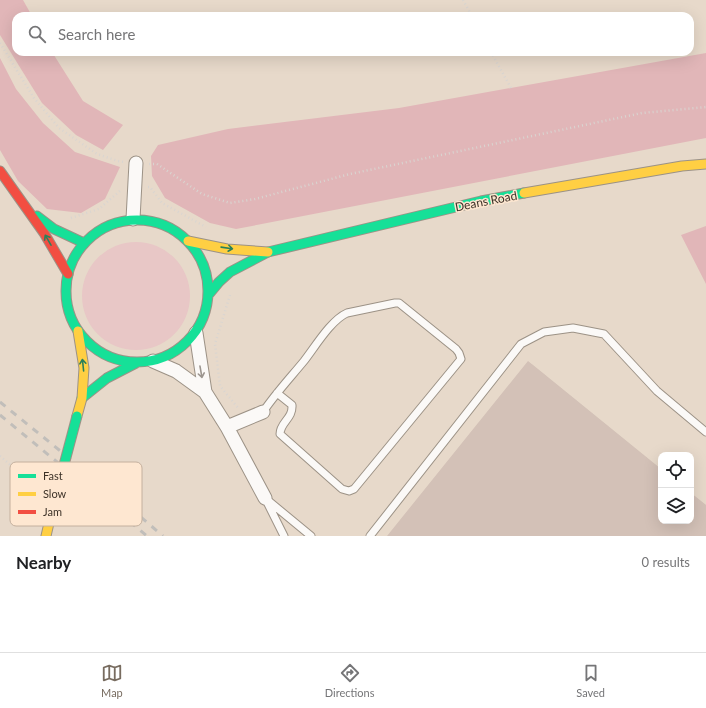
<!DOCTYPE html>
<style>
body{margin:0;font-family:Lato,sans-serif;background:#f2f2f2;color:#202124}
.controls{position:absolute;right:12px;bottom:12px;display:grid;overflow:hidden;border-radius:8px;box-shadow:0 4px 16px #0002}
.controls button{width:36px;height:36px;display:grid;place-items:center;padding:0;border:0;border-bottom:1px solid #e0e0e0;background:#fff;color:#202124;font:20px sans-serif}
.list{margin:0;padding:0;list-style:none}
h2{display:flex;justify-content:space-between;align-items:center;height:52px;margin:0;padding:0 16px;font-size:17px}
h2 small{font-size:13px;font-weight:400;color:#757577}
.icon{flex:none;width:22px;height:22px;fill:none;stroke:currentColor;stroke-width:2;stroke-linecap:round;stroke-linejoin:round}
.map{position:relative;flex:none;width:706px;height:536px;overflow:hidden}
.search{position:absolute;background:#fff;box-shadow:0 4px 16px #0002;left:12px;right:12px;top:12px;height:44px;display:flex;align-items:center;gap:10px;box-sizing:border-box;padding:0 14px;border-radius:12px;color:#757577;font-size:15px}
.sheet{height:116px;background:#fff}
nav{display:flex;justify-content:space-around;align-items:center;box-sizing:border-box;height:56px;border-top:1px solid #e0e0e0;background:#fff;font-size:11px;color:#757577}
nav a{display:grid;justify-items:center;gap:2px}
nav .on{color:#786c60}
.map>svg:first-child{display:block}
</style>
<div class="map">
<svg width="706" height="536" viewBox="0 0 706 536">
<defs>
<filter id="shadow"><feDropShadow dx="3.5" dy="3.5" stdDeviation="0" flood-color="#0004"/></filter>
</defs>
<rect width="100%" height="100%" fill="#e7d9ca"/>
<!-- green -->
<path fill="#e8c7c6" d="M82 296a54 54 0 1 1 108 0a54 54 0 1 1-108 0Z"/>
<!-- forest -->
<path fill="#e1b6b8" d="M0 0H23L32 16H16V52H52L83 101 123 125 103 150 76 135 42 103 0 35Z
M706 53V138L236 229 210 223 165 198 152 176 151 156 158 145 228 129 399 108Z
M0 58 16 89 43 123 75 152 120 167 105 199 81 213 47 209 18 181 0 150Z
M706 226V284L681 235Z"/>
<!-- building -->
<path fill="#d3c1b7" filter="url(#shadow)" d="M528 361 661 469V521H691V493L706 505V536H387Z"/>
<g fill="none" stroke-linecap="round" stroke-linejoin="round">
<defs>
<path id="lane" d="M263 412C275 394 290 378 304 361 315 347 331 320 347 313L395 303H399L456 349 459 353 461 359 354 489 349 491 342 489 280 434C280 422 293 419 292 405L277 393
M265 498 311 536
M267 502 284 536
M370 536 521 344 544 332 573 328 604 334 657 391 706 432"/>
<path id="street" d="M133 219 136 163
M153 361 176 371 205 392 196 333
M205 392 227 427 265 498
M227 427 263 412"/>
<path id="fast" d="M37 216 54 229 84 243
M66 291a71 71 0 1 1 142 0a71 71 0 1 1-142 0Z
M209 294 219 282 230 272 268 252 481 201 524 193
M82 398 107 378 136 363"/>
<path id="slow" d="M524 193 682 166 706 164
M188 241 227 249 268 252
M77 416 82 398 84 368 78 331
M46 536 52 510"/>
<path id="jam" d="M0 171 44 233 68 274"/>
</defs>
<!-- lane casing -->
<use href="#lane" stroke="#9c9286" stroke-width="9"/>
<!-- street casing -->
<use href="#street" stroke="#9c9286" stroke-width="15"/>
<!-- fast casing -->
<use href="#fast" stroke="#9c9286" stroke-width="11"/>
<!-- slow casing -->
<use href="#slow" stroke="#9c9286" stroke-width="11"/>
<!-- jam casing -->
<use href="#jam" stroke="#9c9286" stroke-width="11"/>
<!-- path -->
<path stroke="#d9d5d1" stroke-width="2.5" stroke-dasharray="1 3" stroke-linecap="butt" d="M463 0 472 16
M0 43 34 98 59 128 97 154 118 161 124 162
M491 52 511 88
M149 164H157L202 194 230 203 255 199 350 174 642 113 706 107
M148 187H150L162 203 206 227
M71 218 99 209 121 190
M230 295 215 344 220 386 239 409
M0 456 14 468 45 478"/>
<!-- lane -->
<use href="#lane" stroke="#fbf9f7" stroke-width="7"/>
<!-- street -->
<use href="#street" stroke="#fbf9f7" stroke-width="13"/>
<!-- fast -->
<use href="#fast" stroke="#16e098" stroke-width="9"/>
<!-- slow -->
<use href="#slow" stroke="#ffcf43" stroke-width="9"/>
<!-- jam -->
<use href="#jam" stroke="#f24e42" stroke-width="9"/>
<!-- rail -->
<path stroke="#c1beba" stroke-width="3" stroke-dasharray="7 7" stroke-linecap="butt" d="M0 402 122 501 163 536
M0 415 147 536"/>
<defs>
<path id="fast-bridge" d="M52 510 77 416"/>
</defs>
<!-- fast-bridge casing -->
<use href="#fast-bridge" stroke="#9c9286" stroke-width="11" stroke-linecap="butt"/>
<!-- fast-bridge -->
<use href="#fast-bridge" stroke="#16e098" stroke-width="9"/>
</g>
<!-- one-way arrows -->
<defs><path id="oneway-shaft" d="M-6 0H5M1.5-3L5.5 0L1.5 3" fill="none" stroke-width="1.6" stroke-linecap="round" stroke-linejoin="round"/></defs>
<g stroke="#2b805a">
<use href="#oneway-shaft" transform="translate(48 240) rotate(-120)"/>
<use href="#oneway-shaft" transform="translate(227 248) rotate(8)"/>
<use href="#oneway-shaft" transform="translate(83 365) rotate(-96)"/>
</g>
<use stroke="#9c958f" href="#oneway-shaft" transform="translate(201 372) rotate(80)"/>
<g text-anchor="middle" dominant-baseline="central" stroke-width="3" stroke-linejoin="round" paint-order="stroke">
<!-- street labels -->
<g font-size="12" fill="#3c3127" stroke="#fee7d1">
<text transform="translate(486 201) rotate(-11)">Deans Road</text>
</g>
</g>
<!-- legend -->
<rect x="10" y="462" width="132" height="64" rx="6" fill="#fee7d1" stroke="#c4b09e" stroke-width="1"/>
<rect x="18" y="474" width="18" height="4" fill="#16e098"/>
<rect x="18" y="492" width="18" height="4" fill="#ffcf43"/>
<rect x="18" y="510" width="18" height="4" fill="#f24e42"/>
<g font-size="11" fill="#3c3127">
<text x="43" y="480">Fast</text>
<text x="43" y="498">Slow</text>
<text x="43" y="516">Jam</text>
</g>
</svg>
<div class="controls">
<button><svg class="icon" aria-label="locate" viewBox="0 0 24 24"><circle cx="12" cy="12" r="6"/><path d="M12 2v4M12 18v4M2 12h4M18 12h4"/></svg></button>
<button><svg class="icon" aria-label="layers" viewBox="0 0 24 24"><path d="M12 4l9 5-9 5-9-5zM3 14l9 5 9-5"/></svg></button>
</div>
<div class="search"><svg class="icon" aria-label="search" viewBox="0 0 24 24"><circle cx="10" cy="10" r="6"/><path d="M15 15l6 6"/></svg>Search here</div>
</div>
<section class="sheet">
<h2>Nearby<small>0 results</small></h2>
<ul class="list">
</ul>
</section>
<nav>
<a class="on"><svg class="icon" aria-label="map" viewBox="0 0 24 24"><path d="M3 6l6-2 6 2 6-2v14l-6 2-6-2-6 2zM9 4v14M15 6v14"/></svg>Map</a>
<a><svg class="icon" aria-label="directions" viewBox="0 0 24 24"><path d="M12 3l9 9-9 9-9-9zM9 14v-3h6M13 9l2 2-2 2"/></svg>Directions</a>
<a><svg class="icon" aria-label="saved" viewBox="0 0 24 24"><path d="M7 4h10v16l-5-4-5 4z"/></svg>Saved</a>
</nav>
